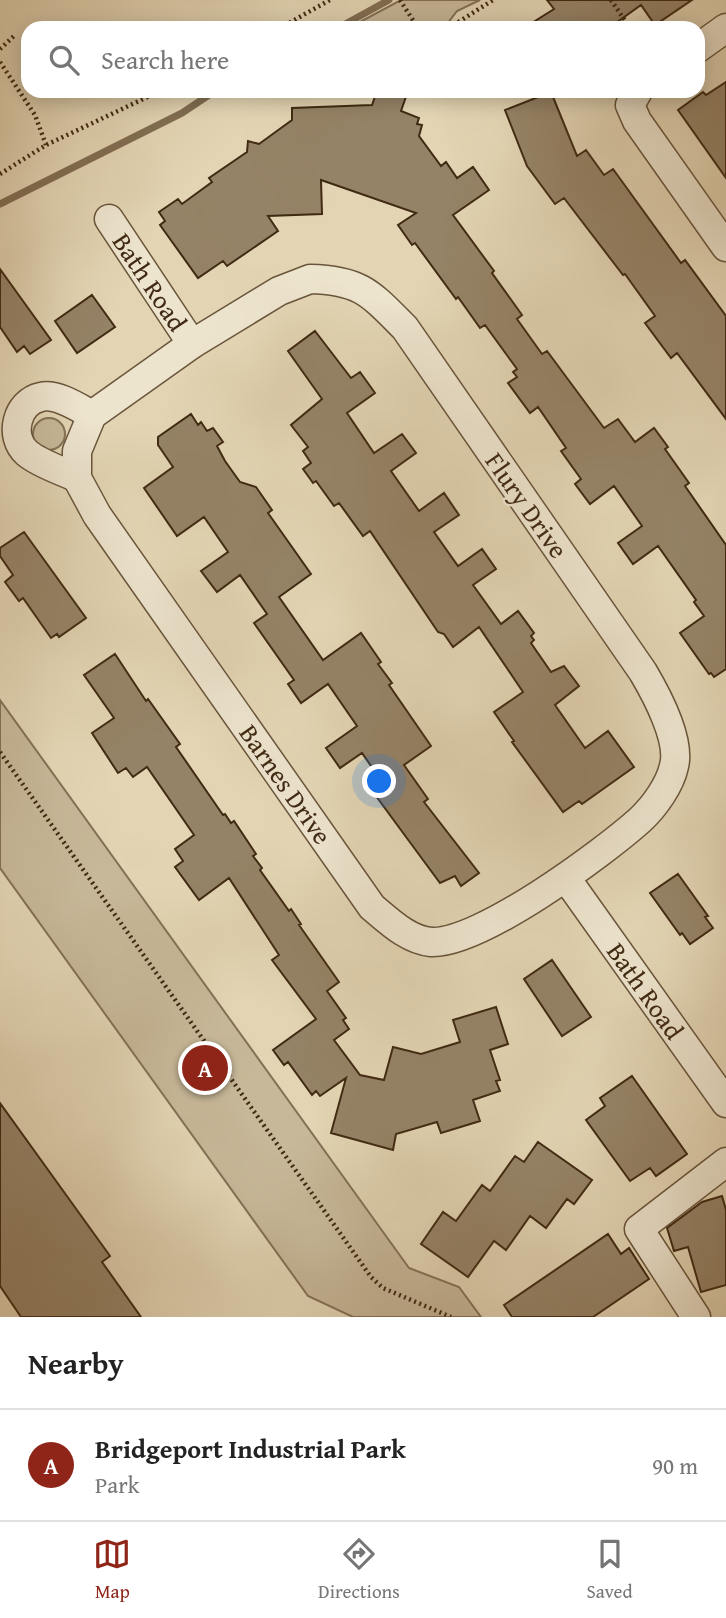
<!DOCTYPE html>
<style>
body{margin:0;font-family:"Gentium Book Plus",serif;background:#f6f6f6;color:#222}
.you{position:absolute;left:380px;top:782px;width:24px;height:24px;margin:-18px;border:5px solid #fff;border-radius:50%;background:#1a73e8;box-shadow:0 0 0 10px #1a73e833}
.badge{display:grid;place-items:center;width:46px;height:46px;border-radius:50%;background:#8f2418;color:#fff;font-size:23px;font-weight:700}
.pin{position:absolute;translate:-50% -50%;border:4px solid #fff;box-shadow:0 2px 7px #0006}
.list{margin:0;padding:0;list-style:none}
h2{display:flex;justify-content:space-between;align-items:center;height:91px;margin:0;padding:0 28px;font-size:30px}
h2 small{font-size:23px;font-weight:400;color:#767676}
.list li{display:grid;grid-template-columns:46px 1fr auto;gap:21px;align-items:center;box-sizing:border-box;height:112px;padding:0 28px;border-top:2px solid #e0e0e0}
.list b{display:block;font-size:26px;white-space:nowrap}
.list p{margin:0;font-size:23px;white-space:nowrap;color:#767676}
.list em{font-size:23px;font-style:normal;color:#767676}
.icon{flex:none;width:38px;height:38px;fill:none;stroke:currentColor;stroke-width:2;stroke-linecap:round;stroke-linejoin:round}
.map{position:relative;flex:none;width:726px;height:1317px;overflow:hidden}
.search{position:absolute;background:#fff;box-shadow:0 4px 18px #0003;left:21px;right:21px;top:21px;height:77px;display:flex;align-items:center;gap:18px;box-sizing:border-box;padding:0 24px;border-radius:21px;color:#767676;font-size:26px}
.sheet{height:203px;background:#fff}
nav{display:flex;justify-content:space-around;align-items:center;box-sizing:border-box;height:98px;border-top:2px solid #e0e0e0;background:#fff;font-size:19px;color:#767676}
nav a{display:grid;justify-items:center;gap:4px}
nav .on{color:#8f2418}
.map>svg:first-child{display:block}
</style>
<div class="map">
<svg width="726" height="1317" viewBox="0 0 726 1317">
<rect width="100%" height="100%" fill="#e3d5b4"/>
<filter id="stains"><feTurbulence type="fractalNoise" baseFrequency=".00286" numOctaves="4"/><feColorMatrix values="0 0 0 0 .2 0 0 0 0 .09 0 0 0 0 .02 0 0 0 .5 -.17"/></filter>
<radialGradient id="worn" r=".72"><stop offset=".6" stop-color="#630" stop-opacity="0"/><stop offset="1" stop-color="#630" stop-opacity=".3"/></radialGradient>
<!-- green -->
<path fill="#c7b899" stroke="#847156" stroke-width="2" d="M401 0H480L457 11 444 28H357L356 24Z
M33 434a16 16 0 1 1 32 0a16 16 0 1 1-32 0Z
M0 700 409 1268 459 1287 481 1317H353L308 1296 0 868Z"/>
<g fill="none" stroke-linecap="round" stroke-linejoin="round">
<!-- stream -->
<path stroke="#816e53" stroke-width="7" d="M338 28 389 0
M0 204 182 113 215 91"/>
</g>
<!-- building -->
<path fill="#958367" stroke="#402a13" stroke-width="2" d="M547 0H692L655 25 641 5 609 28H524L554 9Z
M726 82V178L678 110 703 92 706 95Z
M377 91H408L401 111 419 118 417 124 422 125 419 136 441 166 446 162 457 178 473 167 489 190 453 215 494 271 492 273 522 315 517 319 542 354 547 351 604 428 618 419 635 442 654 428 668 447 665 449 689 483 685 486 726 545V669L714 677 711 673 709 674 680 633 704 616 694 602 696 600 658 546 633 564 618 543 642 526 614 486 590 504 575 484 581 479 561 451 566 448 538 407 530 413 508 383 517 377 513 372 517 369 485 325 480 328 458 297 456 299 415 243 412 245 398 225 416 213 321 180 322 214 268 216 278 231 227 266 223 261 198 278 160 225 165 221 159 212 178 199 182 204 212 182 209 178 247 152 248 141 259 144 292 120V108L372 105Z
M551 92 577 156 586 150 604 175 613 169 681 263 685 260 726 316V419L677 353 671 358 645 323 655 316 625 274 623 275 564 198 555 204 527 166 505 110Z
M0 269 51 340 30 354 24 346 17 352 0 327Z
M92 295 115 327 77 353 55 321Z
M315 331 351 378 360 372 375 393 347 413 374 453 402 434 416 453 391 471 419 511 444 493 459 515 434 532 458 566 482 549 496 569 473 585 501 624 518 611 534 633 531 636 534 640 531 643 551 672 564 666 579 686 555 705 585 748 608 731 634 767 582 804 579 801 563 812 512 742 514 741 494 712 523 692 479 627 453 647 444 634 438 632 370 531 363 536 339 503 334 506 316 481 313 483 303 469 311 463 303 451 308 447 291 425 322 399 288 351Z
M191 414 198 425 201 422 207 431 213 428 223 442 217 446 225 461 240 482 256 487 272 510 268 513 311 574 279 597 323 660 361 633 381 662 378 664 392 683 389 685 431 746 404 765 428 799 424 802 479 873 461 886 455 876 440 883 409 841 376 796 387 789 362 753 340 768 326 748 357 726 328 684 301 703 288 684 294 680 254 623 267 614 240 575 217 592 201 571 228 552 204 517 177 536 144 488 173 467 158 445V437Z
M24 532 86 618 59 637 57 634 51 638 23 598 19 601 5 582 13 575 0 556V548Z
M115 654 146 701 148 699 180 744 176 747 223 815 225 814 231 823 234 821 256 854 253 856 262 868 260 870 289 911 291 909 301 924 299 925 339 982 327 991 346 1018 343 1020 349 1029 334 1040 360 1075 384 1080 393 1047 421 1054 460 1042 453 1020 496 1007 508 1044 490 1050 500 1080 496 1081 500 1091 473 1100 480 1121 441 1133 437 1122 396 1134 393 1150 331 1133 346 1078 320 1096 316 1091 312 1095 288 1062 284 1065 273 1050 316 1019 272 960 279 955 229 878 199 900 175 867 183 861 175 849 194 835 147 767 133 777 126 768 118 773 92 733 114 718 84 675Z
M678 874 708 916 705 917 713 928 690 944 682 933 680 935 650 893Z
M552 960 591 1017 562 1036 524 979Z
M632 1076 687 1154 656 1176 650 1168 630 1181 586 1120 605 1106 600 1098Z
M0 1103 110 1256 102 1262 141 1317H21L0 1286Z
M538 1142 592 1180 574 1204 567 1199 546 1228 530 1216 506 1250 494 1241 468 1277 421 1244 443 1212 456 1221 482 1185 490 1191 515 1156 524 1162Z
M722 1196 726 1210V1285L701 1292 688 1247 674 1251 667 1228 702 1202Z
M608 1234 621 1254 629 1248 649 1279 593 1317H512L504 1305Z"/>
<g fill="none" stroke-linecap="round" stroke-linejoin="round">
<defs>
<g id="minor">
<path d="M698 48 726 28"/>
<path d="M638 91 630 105 637 121 726 247"/>
<path id="s1" d="M109 219 192 344"/>
<path d="M310 279C361 280 371 294 405 328L643 672C656 694 681 740 674 766 670 785 654 807 640 820 603 853 479 945 431 942 408 940 389 921 372 907L97 515 77 478V451L92 415 192 344 279 291Z"/>
<path d="M77 478C61 470 40 464 27 453 8 436 17 402 41 397 57 393 79 408 92 415"/>
<path id="s2" d="M566 878 726 1103"/>
<path d="M696 1317 639 1229 726 1162"/>
</g>
</defs>
<!-- minor casing -->
<use href="#minor" stroke="#69553b" stroke-width="31"/>
<!-- path -->
<path stroke="#402a13" stroke-width="4.5" stroke-dasharray="2 3.5" stroke-linecap="butt" d="M400 0 418 28
M611 0 630 28
M280 28 330 0
M449 28 493 0
M0 49 15 35
M0 62 35 115 46 145
M0 174 46 145 160 91
M0 752 371 1277 383 1288 451 1317"/>
<!-- minor -->
<use href="#minor" stroke="#ede4ce" stroke-width="28"/>
</g>
<g text-anchor="middle" dominant-baseline="central" stroke-width="5" stroke-linejoin="round" paint-order="stroke">
<!-- street labels -->
<g font-size="26" fill="#402a13" stroke="#ede4ce">
<text stroke="none"><textPath href="#s1" startOffset="75">Bath Road</textPath></text>
<text transform="translate(527 505) rotate(55)">Flury Drive</text>
<text transform="translate(286 784) rotate(55)">Barnes Drive</text>
<text stroke="none"><textPath href="#s2" startOffset="138">Bath Road</textPath></text>
</g>
</g>
<rect width="100%" height="100%" filter="url(#stains)"/>
<rect width="100%" height="100%" fill="url(#worn)"/>
</svg>
<div class="you"></div>
<div class="pin badge" style="left:205px;top:1068px">A</div>
<div class="search"><svg class="icon" aria-label="search" viewBox="0 0 24 24"><circle cx="10" cy="10" r="6"/><path d="M15 15l6 6"/></svg>Search here</div>
</div>
<section class="sheet">
<h2>Nearby<small></small></h2>
<ul class="list">
<li><span class="badge">A</span><div><b>Bridgeport Industrial Park</b><p>Park</p></div><em>90 m</em></li>
</ul>
</section>
<nav>
<a class="on"><svg class="icon" aria-label="map" viewBox="0 0 24 24"><path d="M3 6l6-2 6 2 6-2v14l-6 2-6-2-6 2zM9 4v14M15 6v14"/></svg>Map</a>
<a><svg class="icon" aria-label="directions" viewBox="0 0 24 24"><path d="M12 3l9 9-9 9-9-9zM9 14v-3h6M13 9l2 2-2 2"/></svg>Directions</a>
<a><svg class="icon" aria-label="saved" viewBox="0 0 24 24"><path d="M7 4h10v16l-5-4-5 4z"/></svg>Saved</a>
</nav>
